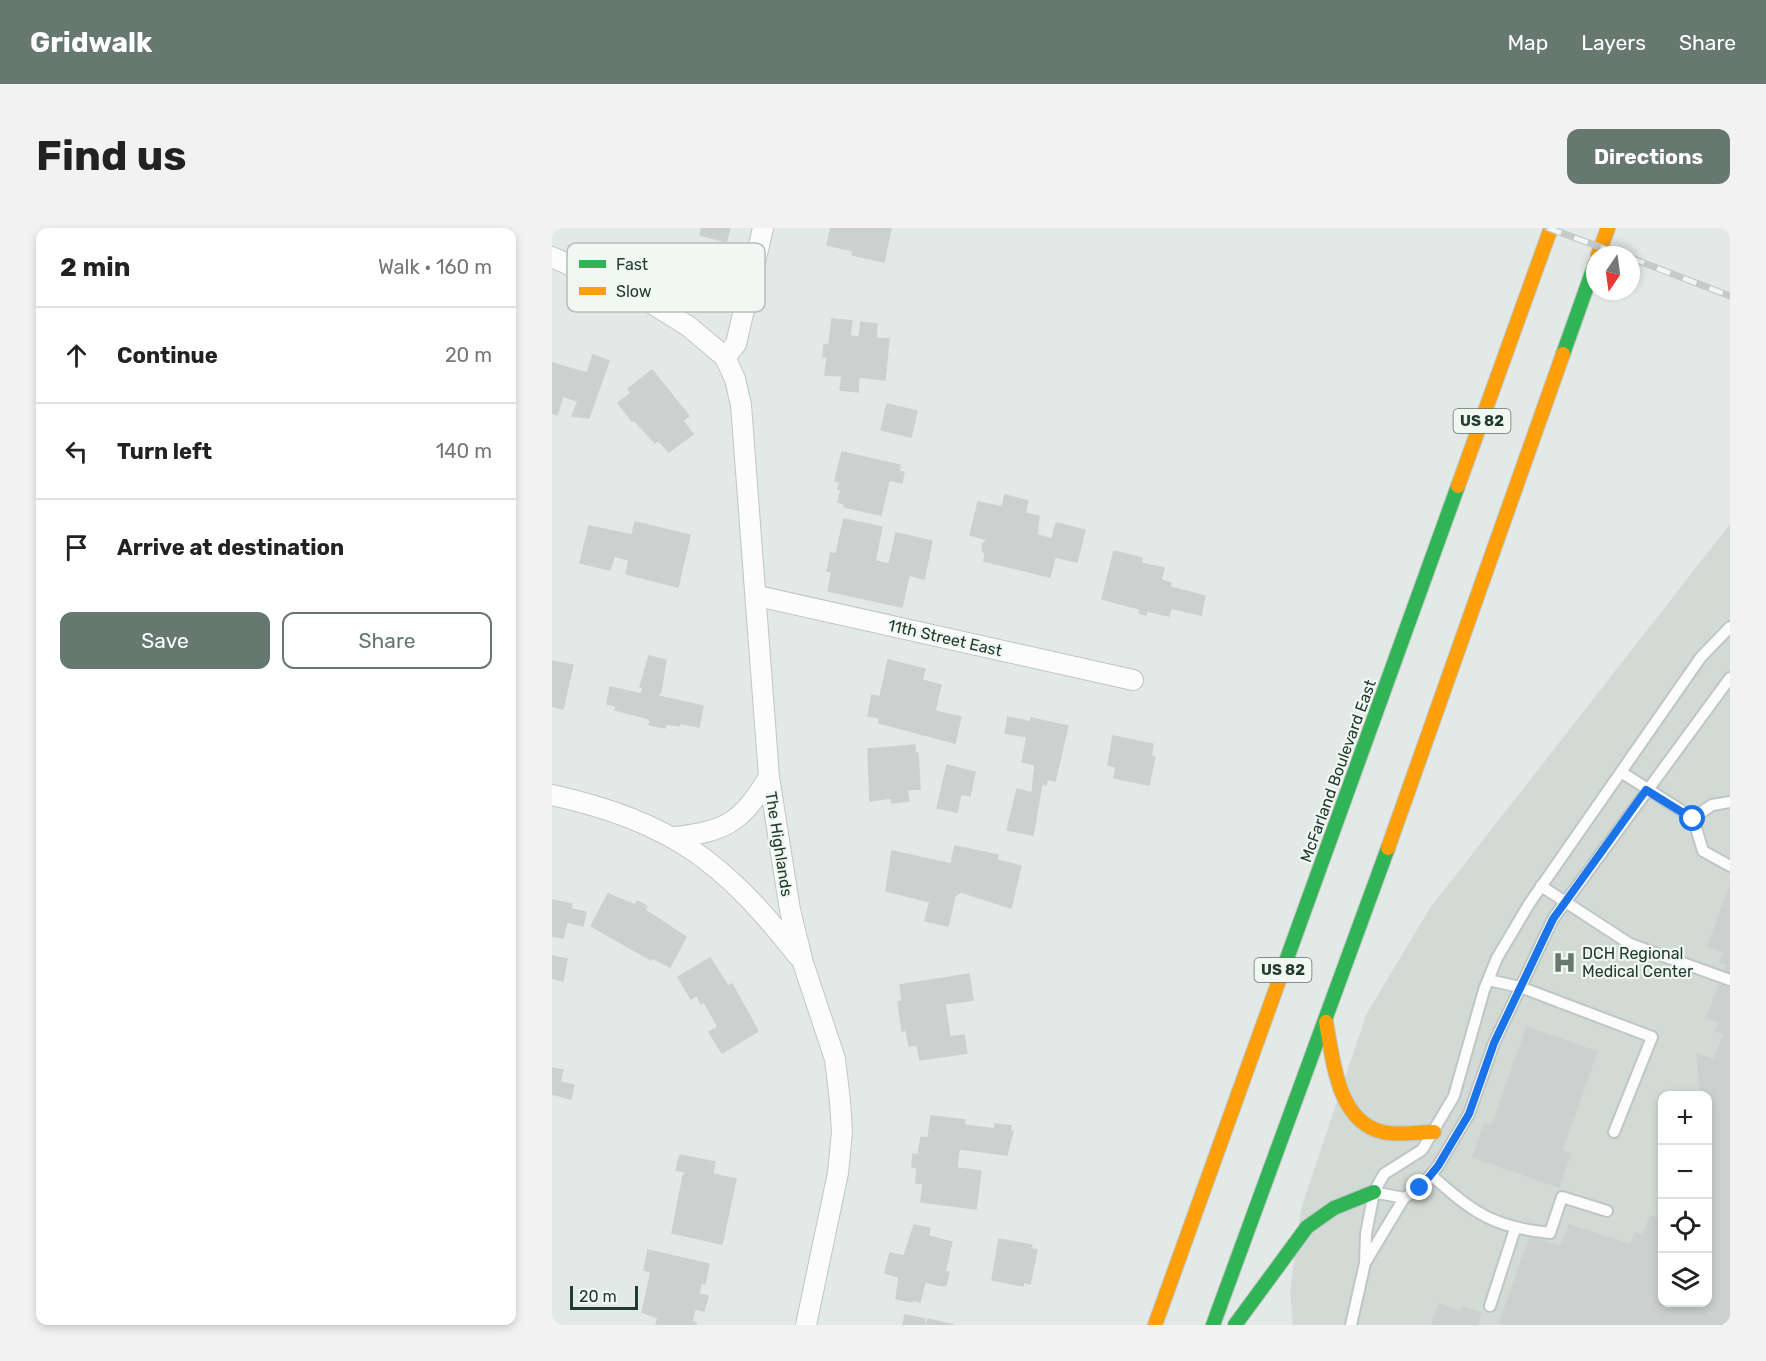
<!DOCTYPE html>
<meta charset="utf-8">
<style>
body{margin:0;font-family:Rubik,sans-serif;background:#f2f2f2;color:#222}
.controls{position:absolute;right:18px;bottom:18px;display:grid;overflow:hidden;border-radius:12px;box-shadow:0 3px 9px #0003}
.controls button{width:54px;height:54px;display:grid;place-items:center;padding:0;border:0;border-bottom:2px solid #e0e0e0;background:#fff;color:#222;font:30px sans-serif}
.compass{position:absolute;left:1034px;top:18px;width:54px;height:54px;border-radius:50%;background:#fff;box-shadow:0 3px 9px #0003;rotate:193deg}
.scale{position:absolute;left:18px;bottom:15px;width:68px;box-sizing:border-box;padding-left:6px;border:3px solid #223b31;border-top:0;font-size:16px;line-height:21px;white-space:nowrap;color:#223b31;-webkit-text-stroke:4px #f1f8f3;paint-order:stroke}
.stop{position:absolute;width:18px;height:18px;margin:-14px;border:4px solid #1a73e8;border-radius:50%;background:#fff}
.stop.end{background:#1a73e8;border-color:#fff;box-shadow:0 2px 6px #0008}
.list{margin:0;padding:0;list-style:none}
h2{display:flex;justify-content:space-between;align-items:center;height:78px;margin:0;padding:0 24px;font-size:26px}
h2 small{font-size:20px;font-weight:400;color:#767676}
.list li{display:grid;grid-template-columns:39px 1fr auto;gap:18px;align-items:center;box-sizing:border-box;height:96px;padding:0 24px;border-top:2px solid #e0e0e0}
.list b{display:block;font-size:22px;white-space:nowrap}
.list em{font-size:20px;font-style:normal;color:#767676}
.actions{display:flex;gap:12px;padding:18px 24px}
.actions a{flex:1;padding:14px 0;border:2px solid #667870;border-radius:12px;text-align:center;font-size:21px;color:#667870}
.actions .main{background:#667870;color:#fff}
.icon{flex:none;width:33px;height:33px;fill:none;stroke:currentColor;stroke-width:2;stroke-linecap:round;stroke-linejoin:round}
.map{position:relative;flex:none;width:1178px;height:1097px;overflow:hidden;border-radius:12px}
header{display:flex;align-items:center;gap:36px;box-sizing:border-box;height:84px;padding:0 30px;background:#667870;color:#fff}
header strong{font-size:28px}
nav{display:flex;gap:33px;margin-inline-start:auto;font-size:21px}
.intro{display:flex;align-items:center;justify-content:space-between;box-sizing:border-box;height:144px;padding:0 36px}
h1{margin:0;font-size:42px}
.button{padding:15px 27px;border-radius:12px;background:#667870;color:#fff;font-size:21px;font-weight:700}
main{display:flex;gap:36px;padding:0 36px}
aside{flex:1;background:#fff;border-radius:12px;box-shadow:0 3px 9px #0003}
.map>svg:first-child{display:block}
</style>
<header>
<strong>Gridwalk</strong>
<nav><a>Map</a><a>Layers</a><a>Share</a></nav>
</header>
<div class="intro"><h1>Find us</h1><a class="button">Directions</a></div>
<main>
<aside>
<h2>2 min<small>Walk · 160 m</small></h2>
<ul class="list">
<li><svg class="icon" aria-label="ahead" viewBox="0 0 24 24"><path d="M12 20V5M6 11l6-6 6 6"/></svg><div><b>Continue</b></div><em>20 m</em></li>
<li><svg class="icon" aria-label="left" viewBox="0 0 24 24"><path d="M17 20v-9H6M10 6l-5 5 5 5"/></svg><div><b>Turn left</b></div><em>140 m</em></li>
<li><svg class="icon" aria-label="arrive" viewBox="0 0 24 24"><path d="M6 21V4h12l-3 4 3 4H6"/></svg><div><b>Arrive at destination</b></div></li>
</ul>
<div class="actions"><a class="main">Save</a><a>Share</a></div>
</aside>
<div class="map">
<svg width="1178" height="1097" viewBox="0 0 1178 1097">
<rect width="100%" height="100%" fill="#e3e9e6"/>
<!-- built -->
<path fill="#d1dad5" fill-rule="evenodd" d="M1178 296V1097H741L738 1064 749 981 814 787 878 680ZM1110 868H1156V1074H1110Z"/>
<!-- building -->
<path fill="#ccd1cf" stroke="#ccd1ce" stroke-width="1.5" d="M150 0H178L174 14 148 7Z
M279 0H339L332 34 300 27 301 23 275 17Z
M280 91 300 93 298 108 307 109 309 94 325 96 324 110 337 111 333 152 307 149 306 164 288 162 290 148 273 147 275 129H271L272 117H277Z
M41 127 57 133 37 190 20 188 26 173 11 168 5 187 0 185V135L35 145Z
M100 142 137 188 131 193 141 206 117 224 106 212 103 215 82 192 80 193 66 175 79 165 76 161Z
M335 176 365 183 359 209 329 202Z
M290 224 348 237 347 243 352 244 350 255 337 252 329 287 292 279V276L286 274 289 262 286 261 288 254 283 253Z
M453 267 476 273 473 285 487 288 485 307 500 311 504 295 533 302 525 334 503 329 498 349 432 333 433 326 430 322 431 315 436 312 418 307 426 274 450 279Z
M292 291 330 299 323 333 337 336 344 305 380 313 372 351 357 347 350 379 276 363 280 344 275 343 279 325 284 326Z
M83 294 138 307 126 359 74 346 77 332 62 328 58 342 28 335 37 298 80 307Z
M562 323 590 330 589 335 612 340 609 352 619 355 618 359 653 368 649 387 619 380 617 388 595 383 594 387 587 385 588 381 550 371Z
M97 428 114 432 109 464 106 468 151 478 147 499 128 495 127 498 114 496 113 500 97 497 98 491 63 482 64 478 55 476 58 459 89 466 91 460 88 459Z
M336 432 373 441 370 452 389 457 383 483 409 489 403 515 327 495 328 490 316 488 320 467 328 469Z
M0 433 21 437 11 481 0 478Z
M456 489 479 494V490L516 498 503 553 495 551 494 557 490 556 481 607 455 602 465 561 480 565 483 537 470 534 475 509 453 505Z
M561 508 601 516 599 528 603 529 597 557 562 550 564 539 556 537Z
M363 517V525H366L368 561 355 562 357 573 340 575 339 570 318 573 316 521Z
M395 537 423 544 418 568 409 566 405 584 385 580Z
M403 618 446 627 445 632 469 638 459 680 409 664 403 668 396 698 373 693 378 674 334 663 340 623 399 636Z
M1178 658V781L1173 780 1168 794 1155 790 1175 736 1168 734 1172 724 1156 718Z
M56 666 83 677 85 673 95 678 93 682 134 709 118 739 100 730 99 732 39 698Z
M0 672 20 676 19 681 34 684 31 698 15 694 11 710 0 708Z
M0 728 15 731 11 753 0 750Z
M158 730 176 758 180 756 206 803 170 825 157 804 166 799 152 774 149 776 145 767 139 771 126 749Z
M417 746 421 772 393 776 398 809 412 807 415 825 368 832 365 817 357 818 354 802 350 803 346 774 350 773 348 757Z
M1173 780 1178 781V1097H951L948 1094 978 1009 1009 1019 1017 997 1079 1017 1083 1005 1091 1008 1098 988 1107 992 1110 982V1074H1156V868H1151L1153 862 1148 861 1145 826 1162 832 1172 806 1164 803Z
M975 799 1045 824 1010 922 1018 926 1007 959 921 929 933 896 940 898Z
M0 840 11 842 8 854 22 857 19 871 0 866Z
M379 888 413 892 412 897 443 901V896L459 898 458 903H461L455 927 407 921 405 940 429 943 424 981 369 974 371 955H364L365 940 360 939 361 926 366 927 369 909 376 910Z
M128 927 163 934 161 946 184 951 170 1016 120 1005 131 948 134 944 124 942Z
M362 997 378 1000 376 1008 400 1014 393 1043 397 1044 394 1057 390 1058 373 1054 368 1074 361 1072 360 1074 344 1071 347 1049 333 1045 338 1025 352 1028Z
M447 1011 480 1017 479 1021 485 1022 478 1056 472 1054 471 1058 440 1052Z
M96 1022 157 1036 153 1056 149 1055 147 1066 156 1068 152 1083 143 1081 140 1094H144V1097H104L106 1090 90 1084 99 1044 92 1042Z
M887 1076 909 1084 911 1079 929 1085 925 1097H880Z
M353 1087 373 1091 372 1097H351Z
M376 1091 402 1097H374Z"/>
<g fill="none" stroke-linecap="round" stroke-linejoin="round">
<defs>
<path id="lane" d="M1069 544 1141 590 1151 623 1178 638
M1141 590 1160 577 1178 574
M989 658 1078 716 1178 752
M936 752 968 759 1100 809 1062 904
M879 947C922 985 940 999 998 1005L1010 969 1055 983
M826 965 852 970 868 960 886 938 917 886 942 815 1001 691 1178 450
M813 1035 852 970
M938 1078 963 1001
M799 1097 813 1035 814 1006 822 964 832 946 870 922 902 868 932 762 945 730 977 676 1149 429 1178 399"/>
<path id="street" d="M211 0 184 116 173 129 183 151 189 177 217 549 238 682 251 735 283 831 288 873 290 904 286 945 254 1097
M0 29 91 70 136 98 173 129
M206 368 581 452
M0 567C120 594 171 633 246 728
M123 609C176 603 189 594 217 549"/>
<path id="fast" d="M1011 126 1043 36
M729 747 906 258
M661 1097 836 620
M683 1097 755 999 782 980 822 964"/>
<path id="slow" d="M1046 27 1056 0
M906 258 999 0
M836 620 1011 126
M774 794C781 831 785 894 831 904 847 908 865 904 882 904
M603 1097 729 747"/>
</defs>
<!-- lane casing -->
<use href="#lane" stroke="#c0c6c3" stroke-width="14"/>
<!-- street casing -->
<use href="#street" stroke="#c0c6c3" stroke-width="22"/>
<!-- fast casing -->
<use href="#fast" stroke="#bcc5c1" stroke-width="16"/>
<!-- slow casing -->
<use href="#slow" stroke="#bcc5c1" stroke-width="16"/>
<!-- lane -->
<use href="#lane" stroke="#fbfcfb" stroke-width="10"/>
<!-- street -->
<use href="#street" stroke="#fbfcfb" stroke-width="20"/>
<!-- fast -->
<use href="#fast" stroke="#30b455" stroke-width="14"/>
<!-- slow -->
<use href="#slow" stroke="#ff9f0a" stroke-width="14"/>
<defs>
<path id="rail" d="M996 0 1070 27
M1079 30 1178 68"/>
</defs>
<!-- rail casing -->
<use href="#rail" stroke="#c7cac9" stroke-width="7"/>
<!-- rail -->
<use href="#rail" stroke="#f1f8f3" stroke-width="4.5" stroke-dasharray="14" stroke-linecap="butt"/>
</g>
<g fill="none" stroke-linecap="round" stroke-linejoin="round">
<!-- route -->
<path stroke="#1a73e8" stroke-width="8" d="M868 960 886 938 917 886 942 815 1001 691 1094 562 1141 591"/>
</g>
<!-- icons -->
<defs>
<symbol id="hospital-bare" viewBox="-9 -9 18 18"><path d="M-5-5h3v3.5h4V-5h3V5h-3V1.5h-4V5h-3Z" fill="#667870" stroke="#f1f8f3" stroke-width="2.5" paint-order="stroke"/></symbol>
</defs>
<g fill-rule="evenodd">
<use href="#hospital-bare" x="996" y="718" width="33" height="33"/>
</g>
<g text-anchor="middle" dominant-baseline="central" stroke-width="4.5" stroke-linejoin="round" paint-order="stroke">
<!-- shield labels -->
<g fill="#f1f8f3" stroke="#60746b" stroke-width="1.5">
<rect x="901.5" y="181" width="57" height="24" rx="4.5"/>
<rect x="702.5" y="730" width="57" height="24" rx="4.5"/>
</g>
<g font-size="15" font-weight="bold" fill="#223b31">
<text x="930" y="193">US 82</text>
<text x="731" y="742">US 82</text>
</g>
<!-- street labels -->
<g font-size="16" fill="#223b31" stroke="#f1f8f3">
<text transform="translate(393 410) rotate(13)">11th Street East</text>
<text transform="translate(786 543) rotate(-70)">McFarland Boulevard East</text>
<text transform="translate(227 616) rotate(81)">The Highlands</text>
</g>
<!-- poi labels -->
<g font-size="16" fill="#223b31" stroke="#f1f8f3" text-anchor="start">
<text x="1030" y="725">DCH Regional<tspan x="1030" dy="18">Medical Center</tspan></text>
</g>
</g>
<!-- legend -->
<rect x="15" y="15" width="198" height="69" rx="9" fill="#f1f8f3" stroke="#b3bfb9" stroke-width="1.5"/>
<rect x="27" y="32" width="27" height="8" fill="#30b455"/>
<rect x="27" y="59" width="27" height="8" fill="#ff9f0a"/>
<g font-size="16" fill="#223b31">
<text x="64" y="42">Fast</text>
<text x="64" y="69">Slow</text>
</g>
</svg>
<div class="controls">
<button>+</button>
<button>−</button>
<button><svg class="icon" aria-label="locate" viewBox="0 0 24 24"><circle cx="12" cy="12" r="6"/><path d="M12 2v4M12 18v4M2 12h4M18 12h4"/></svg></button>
<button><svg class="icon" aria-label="layers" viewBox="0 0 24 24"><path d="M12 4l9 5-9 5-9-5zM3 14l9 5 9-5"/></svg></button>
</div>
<svg class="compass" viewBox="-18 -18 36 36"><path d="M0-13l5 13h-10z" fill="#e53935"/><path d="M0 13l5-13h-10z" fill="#767676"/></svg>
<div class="scale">20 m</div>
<div class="stop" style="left:1141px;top:591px"></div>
<div class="stop end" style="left:868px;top:960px"></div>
</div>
</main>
